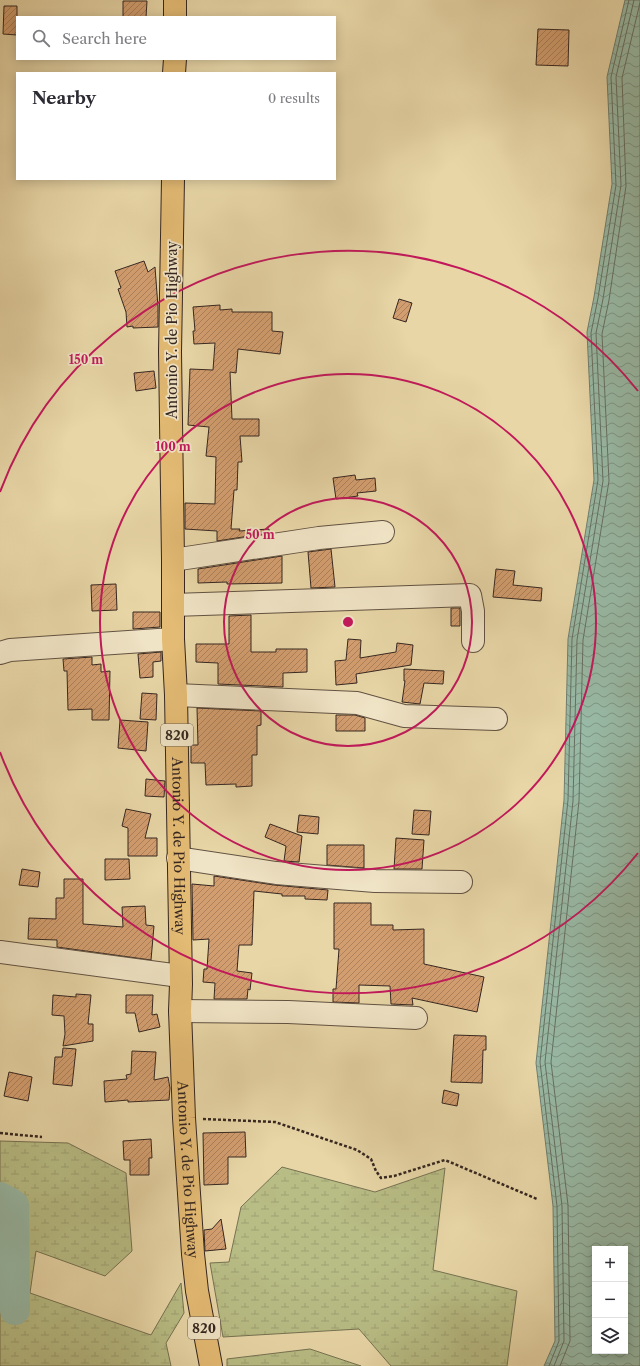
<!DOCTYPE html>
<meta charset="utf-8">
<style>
body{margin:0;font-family:"Libre Caslon Text",serif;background:#f2f2f3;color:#2b2b33}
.controls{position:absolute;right:12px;bottom:12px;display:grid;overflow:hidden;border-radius:0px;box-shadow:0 2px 10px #0003}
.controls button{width:36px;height:36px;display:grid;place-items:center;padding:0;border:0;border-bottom:1px solid #e1e1e2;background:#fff;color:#2b2b33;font:20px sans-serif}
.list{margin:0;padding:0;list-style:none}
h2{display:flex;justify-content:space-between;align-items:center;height:52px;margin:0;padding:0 16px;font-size:17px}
h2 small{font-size:13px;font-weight:400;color:#7c7c81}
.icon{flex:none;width:22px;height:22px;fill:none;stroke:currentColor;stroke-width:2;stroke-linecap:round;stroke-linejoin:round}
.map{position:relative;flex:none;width:640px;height:1366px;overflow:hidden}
.search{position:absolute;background:#fff;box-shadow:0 2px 10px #0003;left:16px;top:16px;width:320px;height:44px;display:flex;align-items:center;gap:10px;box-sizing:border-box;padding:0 14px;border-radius:0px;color:#7c7c81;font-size:15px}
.panel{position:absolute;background:#fff;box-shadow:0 2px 10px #0003;left:16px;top:72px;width:320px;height:108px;border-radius:0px}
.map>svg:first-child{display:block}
</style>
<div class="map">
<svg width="640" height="1366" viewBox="0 0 640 1366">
<defs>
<pattern id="wetland-marsh" width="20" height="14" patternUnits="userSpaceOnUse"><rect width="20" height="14" fill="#b8bd85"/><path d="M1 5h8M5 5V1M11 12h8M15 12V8" fill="none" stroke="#9fa273"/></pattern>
<pattern id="water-waves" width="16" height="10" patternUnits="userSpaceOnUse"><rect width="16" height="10" fill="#98b9a5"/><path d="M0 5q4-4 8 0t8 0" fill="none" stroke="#7d9686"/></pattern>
<pattern id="building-hatch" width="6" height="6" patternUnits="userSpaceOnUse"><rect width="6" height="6" fill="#d39e6f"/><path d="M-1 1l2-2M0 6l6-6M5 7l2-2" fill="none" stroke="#ac815b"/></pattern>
</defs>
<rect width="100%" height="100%" fill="#e8d6a7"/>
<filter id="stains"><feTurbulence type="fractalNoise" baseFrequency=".005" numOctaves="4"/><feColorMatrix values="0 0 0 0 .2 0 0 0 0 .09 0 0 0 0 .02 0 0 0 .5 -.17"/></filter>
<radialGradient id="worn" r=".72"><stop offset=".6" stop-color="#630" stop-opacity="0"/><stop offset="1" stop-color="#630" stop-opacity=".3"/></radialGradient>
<!-- wetland -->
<path fill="url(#wetland-marsh)" stroke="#767252" d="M0 1141 68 1143 126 1173 132 1251 105 1276 36 1251 30 1293 151 1335 181 1283 184 1313 166 1343 171 1366H0Z
M282 1167 375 1192 445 1168 433 1270 517 1291 507 1366H391L359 1329 223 1337 210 1263 229 1262 241 1207Z
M310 1349 361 1366H227V1359Z"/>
<!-- water -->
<path fill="url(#water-waves)" stroke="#707e70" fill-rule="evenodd" d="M625 0H640V1366H544L555 1341 553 1206 536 1063 564 800 568 639 594 480 587 332 594 297 612 184 607 77ZM595 1249H625V1351H595Z"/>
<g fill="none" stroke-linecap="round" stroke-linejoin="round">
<!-- shore -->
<path stroke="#667062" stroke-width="1" d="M549 1366 559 1341 557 1206 540 1062 568 800 572 639 598 480 591 333 598 298 616 185 611 77 629 0
M554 1366 564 1341 562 1206 545 1062 573 801 577 640 603 481 596 333 603 299 621 185 616 77 634 0
M560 1366 570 1341 568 1205 551 1062 579 801 583 640 609 481 602 334 609 300 626 186 622 78 640 3"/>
<!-- river -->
<path stroke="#98b9a5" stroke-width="30" d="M0 1197 14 1205 15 1310"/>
</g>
<!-- building -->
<path fill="url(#building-hatch)" stroke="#352620" d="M123 1H147L146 17H123Z
M4 6H17V35L3 34Z
M538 29 569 30 568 66 536 65Z
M144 261 148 272 155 267 158 307V327L133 328V326L127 327 126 312 118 289 121 288 115 271Z
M399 299 412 303 406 322 393 318Z
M220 305V310L232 309V312H272V331L283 332 280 354 238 349 236 373 230 372 232 419H259V436H240L242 462H238L237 490H234L231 529H240L239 531 269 529V533L217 541V531L185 529V503L215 504 216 457 206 456 209 427 188 425 190 369 213 370 215 343 194 344 193 331H195L193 307Z
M154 371 156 388 136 391 134 373Z
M355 475 356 480 375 478 376 491 357 493 358 496 336 499 333 478Z
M331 549 335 587 311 588 308 552Z
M282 556V583L227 584V582L198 583V569Z
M496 569 515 571 513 585 542 588 541 601 493 597Z
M116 584 117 610 92 611 91 585Z
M451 608H460V626H451Z
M133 612H160V627L133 629Z
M251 615V652H276V649H307V672L283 673V687L218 684V663L196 662V644H229V616Z
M348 639 361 640 360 658 396 652 397 643 413 645 411 665 356 674 357 683 336 685 335 661 346 660Z
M161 652V661L153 662V677L140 678 138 654Z
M92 657V665L101 664V672L110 671 109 720H92V709L68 710 67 671H64L63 659Z
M404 669 444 671 443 684 424 683 420 704 402 702 405 681H404Z
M142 693 157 694 156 720 140 719Z
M197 708 261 711V725L257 726V755H252V786L236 787V784L206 785 205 763H191V745H198Z
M336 715H355L365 718V731H336Z
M120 720 148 722 146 751 118 748Z
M146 779 165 781 164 797 145 796Z
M126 809 151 814 145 838H157V856H128V828L122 826Z
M414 810 431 811 429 835 412 834Z
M299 815 319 817 318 834 297 832Z
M270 824 302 836 299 862 284 861 286 846 265 837Z
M396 838 424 840 422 869H394Z
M327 845H364V868L327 865Z
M105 859H129L130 879 105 880Z
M22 869 40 872 38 887 19 885Z
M214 876 274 885 328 890 327 900 305 899V896H282V894L254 891 252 945H239L237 971 252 973 250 990 248 989 247 999H214L215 983 203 982 204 969H207L209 939 193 940 192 884 214 886Z
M64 879H83V924L123 927 122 907 145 906 146 925 154 926 151 960 57 947V940L28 939 29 918 56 919V898H64Z
M334 903H371V925H393V930L424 929V964L484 977 477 1012 412 998 413 1005 391 1004 390 986 359 985V1003L333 1002V989H336L339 949H334Z
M76 994 91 995 88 1024H93V1041L63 1046 65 1034 64 1016 52 1015 53 995 76 997Z
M126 995H153L152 1015 157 1014 160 1027 139 1032 135 1013H126Z
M454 1035 486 1036V1050H483L482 1083 451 1082Z
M63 1048 76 1049 72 1086 53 1084 55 1057H62Z
M132 1051 156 1052 154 1080 168 1077 170 1088 169 1100 128 1102V1100L105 1102 104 1081 127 1079 126 1075 131 1074Z
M9 1072 32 1077 28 1101 4 1096Z
M444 1090 459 1094 457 1106 442 1103Z
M245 1132 246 1157H228V1184L204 1185 203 1133Z
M151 1139 152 1158H149V1175H130V1160H124L123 1141Z
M221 1219 226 1249 205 1251 204 1230 212 1229Z"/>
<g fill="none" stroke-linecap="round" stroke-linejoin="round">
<defs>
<path id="minor" d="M173 560 319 538 383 532
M173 605 470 595 473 611V641
M0 653 10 650 173 639
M176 695 357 703 404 716 496 719
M178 858 276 873 375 881 461 882
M0 952 180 976
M180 1011 288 1012 416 1018"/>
<g id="highway">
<path d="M175 17V0"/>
<path d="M174 73 175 59"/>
<path id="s1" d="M173 179 170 352 173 560V639L176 695 181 984 180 1011 184 1118 193 1254 197 1291 211 1366"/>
</g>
</defs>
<!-- minor casing -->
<use href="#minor" stroke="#625242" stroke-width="24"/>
<!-- highway casing -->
<use href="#highway" stroke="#352620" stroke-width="24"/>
<!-- path -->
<path stroke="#352620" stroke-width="2.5" stroke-dasharray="3 2" stroke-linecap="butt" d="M203 1119 275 1122 357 1150 371 1159 376 1171 381 1178 394 1176 445 1160 537 1199
M0 1133 42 1137"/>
<!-- minor -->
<use href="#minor" stroke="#f0e4c6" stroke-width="22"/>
<!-- highway -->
<use href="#highway" stroke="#e4bb74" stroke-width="22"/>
</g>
<!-- distance rings -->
<g fill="none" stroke="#c2185b" stroke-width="2">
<circle cx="348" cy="622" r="124"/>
<circle cx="348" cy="622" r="248"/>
<path d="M638 853A371 371 0 0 1 0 752M0 492A371 371 0 0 1 638 391"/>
</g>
<g text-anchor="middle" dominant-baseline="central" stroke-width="3.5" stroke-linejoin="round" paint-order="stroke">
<!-- shield labels -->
<g fill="#f0e4c6" stroke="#6d5f52" stroke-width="1">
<rect x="161" y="724" width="32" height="22" rx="3"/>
<rect x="188" y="1317" width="32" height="22" rx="3"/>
</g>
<g font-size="13" font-weight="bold" fill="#352620">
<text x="177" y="735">820</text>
<text x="204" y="1328">820</text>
</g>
<!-- street labels -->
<g font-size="14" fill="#352620" stroke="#f0e4c6">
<text transform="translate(172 330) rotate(-90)">Antonio Y. de Pio Highway</text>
<text stroke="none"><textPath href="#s1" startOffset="667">Antonio Y. de Pio Highway</textPath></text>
<text stroke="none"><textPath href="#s1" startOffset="991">Antonio Y. de Pio Highway</textPath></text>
</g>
</g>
<circle cx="348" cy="622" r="6" fill="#c2185b" stroke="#f0e4c6" stroke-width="2"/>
<g font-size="12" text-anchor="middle" font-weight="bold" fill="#c2185b" stroke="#f0e4c6" stroke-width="3.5" stroke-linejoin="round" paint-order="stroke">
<text x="86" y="364">150 m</text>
<text x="173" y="451">100 m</text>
<text x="260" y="539">50 m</text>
</g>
<rect width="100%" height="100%" filter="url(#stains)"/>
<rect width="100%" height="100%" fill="url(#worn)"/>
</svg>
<div class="controls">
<button>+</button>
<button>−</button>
<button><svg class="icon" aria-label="layers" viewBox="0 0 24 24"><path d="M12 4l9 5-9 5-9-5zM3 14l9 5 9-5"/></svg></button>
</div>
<div class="search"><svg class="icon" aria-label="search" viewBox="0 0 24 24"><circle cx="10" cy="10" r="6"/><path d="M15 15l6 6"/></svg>Search here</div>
<section class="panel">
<h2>Nearby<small>0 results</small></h2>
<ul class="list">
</ul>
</section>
</div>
